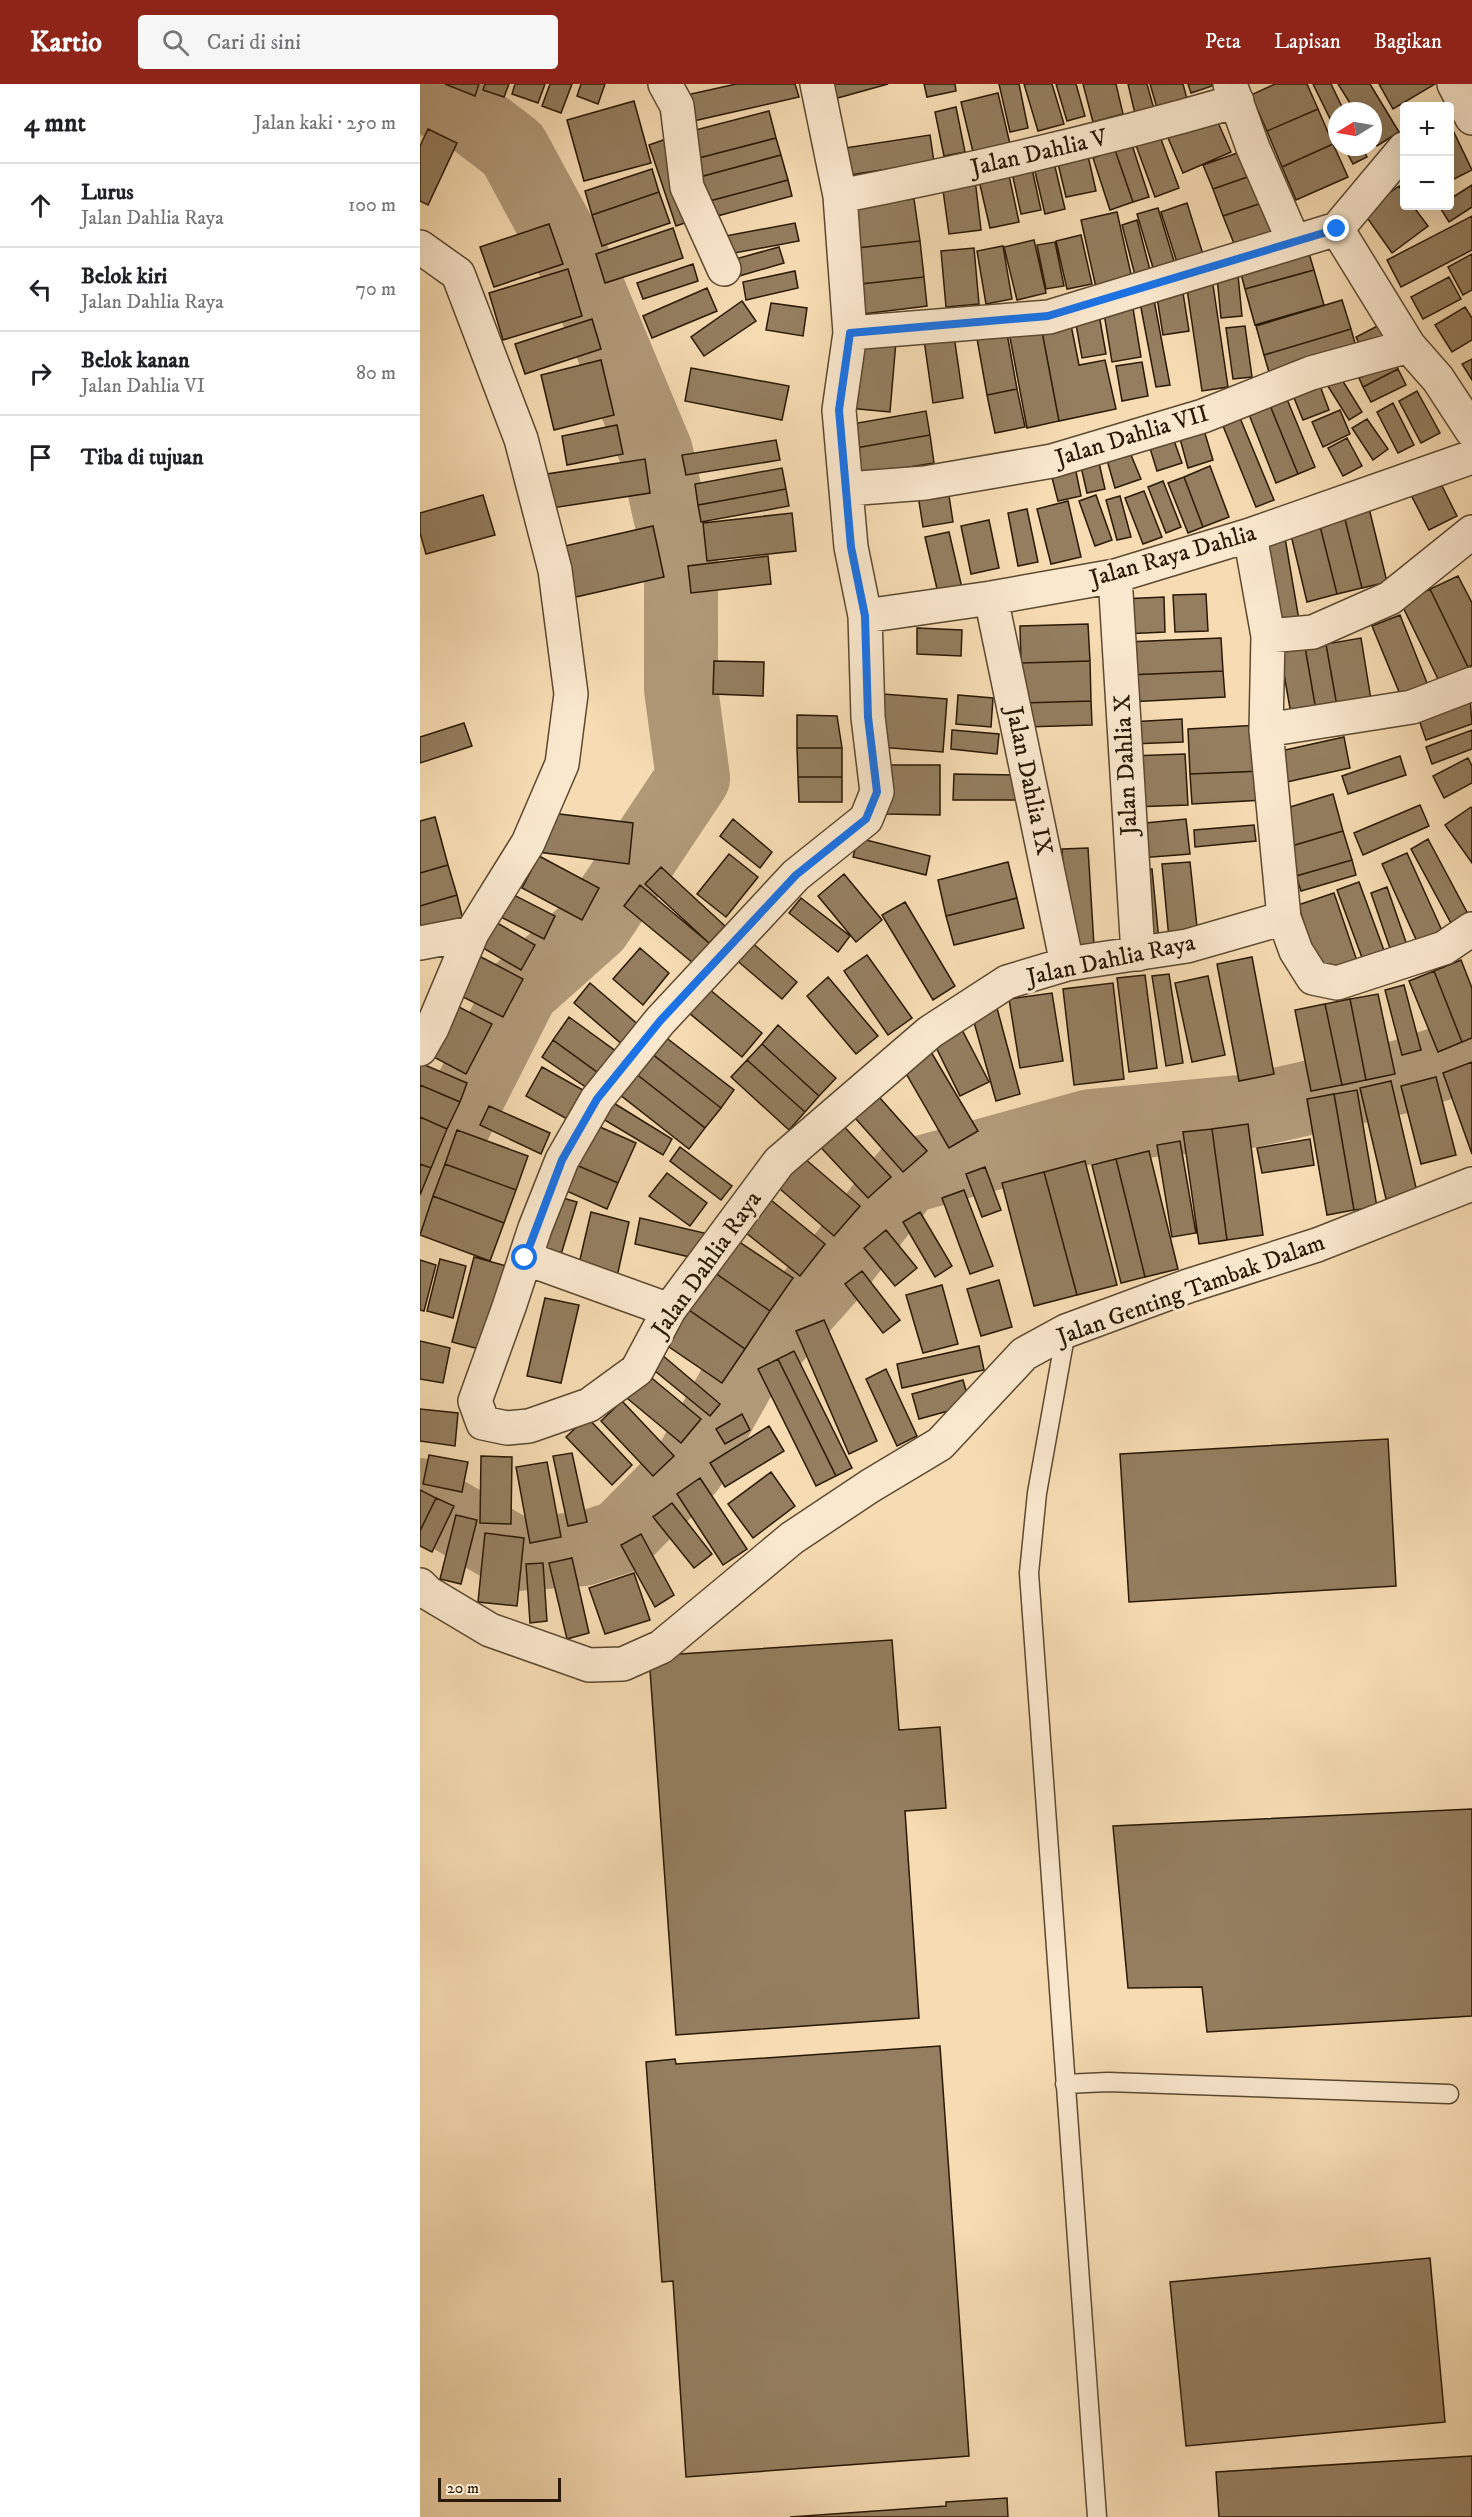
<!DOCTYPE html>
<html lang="id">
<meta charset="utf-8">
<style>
body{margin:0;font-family:"IM FELL DW Pica",serif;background:#f6f6f6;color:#202124}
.controls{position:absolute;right:18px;top:18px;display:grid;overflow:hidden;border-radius:6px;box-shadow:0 6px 24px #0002}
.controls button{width:54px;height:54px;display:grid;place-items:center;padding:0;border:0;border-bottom:2px solid #e0e0e0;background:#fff;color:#202124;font:30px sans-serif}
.compass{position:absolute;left:908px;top:18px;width:54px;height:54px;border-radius:50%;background:#fff;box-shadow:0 6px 24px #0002;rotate:259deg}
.scale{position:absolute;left:18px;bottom:15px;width:123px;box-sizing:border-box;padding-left:6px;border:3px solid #291804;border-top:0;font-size:16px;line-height:21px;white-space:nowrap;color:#291804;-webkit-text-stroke:4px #fae8ce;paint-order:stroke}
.stop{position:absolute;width:18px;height:18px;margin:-14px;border:4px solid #1a73e8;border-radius:50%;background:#fff}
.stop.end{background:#1a73e8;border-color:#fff;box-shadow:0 2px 6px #0008}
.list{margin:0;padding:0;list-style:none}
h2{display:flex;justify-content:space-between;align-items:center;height:78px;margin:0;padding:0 24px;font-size:26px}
h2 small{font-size:20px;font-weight:400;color:#757577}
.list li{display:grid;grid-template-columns:39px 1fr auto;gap:18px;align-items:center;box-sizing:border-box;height:84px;padding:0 24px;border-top:2px solid #e0e0e0}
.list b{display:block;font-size:22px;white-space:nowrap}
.list p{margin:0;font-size:20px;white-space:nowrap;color:#757577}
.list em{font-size:20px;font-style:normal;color:#757577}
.icon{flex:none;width:33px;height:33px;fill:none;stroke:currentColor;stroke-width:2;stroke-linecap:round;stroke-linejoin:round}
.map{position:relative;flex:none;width:1052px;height:2433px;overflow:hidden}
header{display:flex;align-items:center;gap:36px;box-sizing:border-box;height:84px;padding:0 30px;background:#8f2418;color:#fff}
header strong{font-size:28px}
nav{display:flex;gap:33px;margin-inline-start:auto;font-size:21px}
.search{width:420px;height:54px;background:#f6f6f6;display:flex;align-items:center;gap:15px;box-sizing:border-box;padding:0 21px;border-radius:6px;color:#757577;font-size:22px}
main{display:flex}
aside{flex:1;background:#fff}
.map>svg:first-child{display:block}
</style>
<header>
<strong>Kartio</strong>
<div class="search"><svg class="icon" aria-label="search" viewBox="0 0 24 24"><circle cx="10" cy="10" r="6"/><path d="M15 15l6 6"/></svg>Cari di sini</div>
<nav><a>Peta</a><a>Lapisan</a><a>Bagikan</a></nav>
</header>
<main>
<aside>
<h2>4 mnt<small>Jalan kaki · 250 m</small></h2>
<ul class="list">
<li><svg class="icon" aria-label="ahead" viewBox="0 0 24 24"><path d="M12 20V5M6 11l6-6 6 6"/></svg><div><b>Lurus</b><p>Jalan Dahlia Raya</p></div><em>100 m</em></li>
<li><svg class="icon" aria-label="left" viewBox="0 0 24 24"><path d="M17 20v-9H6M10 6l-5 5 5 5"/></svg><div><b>Belok kiri</b><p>Jalan Dahlia Raya</p></div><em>70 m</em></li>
<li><svg class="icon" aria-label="right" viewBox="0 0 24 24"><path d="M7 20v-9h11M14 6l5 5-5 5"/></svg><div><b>Belok kanan</b><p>Jalan Dahlia VI</p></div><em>80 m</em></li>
<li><svg class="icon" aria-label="arrive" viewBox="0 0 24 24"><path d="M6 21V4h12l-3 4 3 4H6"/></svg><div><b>Tiba di tujuan</b></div></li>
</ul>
</aside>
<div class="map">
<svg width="1052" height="2433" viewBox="0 0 1052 2433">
<rect width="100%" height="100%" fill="#f7dcb3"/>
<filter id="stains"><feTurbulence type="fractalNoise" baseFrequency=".00333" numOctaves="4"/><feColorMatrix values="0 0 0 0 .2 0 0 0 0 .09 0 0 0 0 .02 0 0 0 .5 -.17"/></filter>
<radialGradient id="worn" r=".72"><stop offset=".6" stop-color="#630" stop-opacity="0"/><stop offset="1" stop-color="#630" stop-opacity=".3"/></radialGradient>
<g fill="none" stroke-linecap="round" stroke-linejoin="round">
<!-- river -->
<path stroke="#b19978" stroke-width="74" d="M0 12 42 26 93 65 166 200 236 368 261 480V605L273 694 175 841 102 906 16 1076 0 1115
M0 1411 12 1421 96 1470 163 1465 200 1453 269 1383 320 1292 411 1190 486 1093 671 1042 830 1027 984 992 1052 969"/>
</g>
<!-- building -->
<path fill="#947e5f" stroke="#291804" stroke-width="1.5" d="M25 0H59L55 12Z
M65 0H89L84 13 63 6Z
M95 0H125L118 19 92 10Z
M130 0H152L141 29 122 22Z
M161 0H185L178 20 157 12Z
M316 0H375L379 13 269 38 262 12Z
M410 0H468L414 15Z
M504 0H535L536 7 507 13Z
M579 0H599L608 44 590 48Z
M604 0H632L644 40 618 47Z
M636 0H656L665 32 647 37Z
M663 0H696L703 30 673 38Z
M708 0H727L735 29 716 34Z
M730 0H763L767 15 737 24Z
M768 0H792V2L771 9Z
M855 0H887L898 25 847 47 831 11Z
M893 0H911L924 27H917V49Z
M918 0H950L979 48 957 62 953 56V27H935Z
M959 0H1015L973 25Z
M578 9 590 60 553 68 541 18Z
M214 17 231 79 164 97 147 36Z
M536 23 545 68 524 72 515 28Z
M898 25 913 60 862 83 847 47Z
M349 27 356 54 271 76 264 49Z
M793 27 811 68 763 89 746 49Z
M1030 40 1052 86 1030 97Z
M8 45 37 59 8 121 0 117V62Z
M738 47 759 104 735 113 714 56Z
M510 51 514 78 423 92 418 65Z
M356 54 361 71 276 94 271 76Z
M246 55 273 136 256 142 229 61Z
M913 60 928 93 876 116 862 83Z
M712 61 729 113 713 118 695 66Z
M666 63 676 107 646 113 636 71Z
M924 63H942L947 73 933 80Z
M695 66 713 118 690 126 673 74Z
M826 66 836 90 793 105 783 81Z
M632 70 645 125 625 130 612 75Z
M361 71 368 96 282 119 276 94Z
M611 80 621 126 601 130 591 84Z
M587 82 599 138 570 144 557 88Z
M232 85 239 108 172 131 165 107Z
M836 90 848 117 803 132 793 105Z
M555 95 561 146 529 150 522 99Z
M368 96 372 112 286 135 282 119Z
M1052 101V123L1029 138 1019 122H1030V115Z
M979 102 984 109V122H993L1008 142 972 169 943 128Z
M239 108 250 139 182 162 172 131Z
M494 115 500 157 428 165 422 123Z
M848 117 860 149 817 167 803 132Z
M767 119 786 180 760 188 741 128Z
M738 124 757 187 736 194 717 130Z
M697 128 713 199 677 208 661 136Z
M1052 132V166L981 203 967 176Z
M717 136 731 190 716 195 702 141Z
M375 139 379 157 304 171 300 153Z
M129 140 143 180 74 203 60 163Z
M253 144 263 174 185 199 176 170Z
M661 151 672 200 647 205 636 157Z
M614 156 626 209 597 216 584 163Z
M500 157 504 193 432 201 428 165Z
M635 158 644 202 626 205 617 161Z
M583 162 592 215 566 220 557 167Z
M359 163 364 179 316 193 312 176Z
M554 164 559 220 526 223 521 167Z
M888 166 894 186 825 205 820 186Z
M1052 170V206L1043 211 1028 183Z
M273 180 278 197 223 215 217 199Z
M817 181 822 232 801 234 796 183Z
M148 185 162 232 83 256 69 209Z
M894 186 904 221 835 241 825 205Z
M375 187 378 204 326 216 323 198Z
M504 193 507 222 435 231 432 201Z
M1029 193 1041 215 1003 235 991 213Z
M792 194 808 303 782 307 766 198Z
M761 196 769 247 743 251 735 201Z
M287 204 297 227 232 254 223 232Z
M732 205 750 301 736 303 718 208Z
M711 212 721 273 692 278 682 217Z
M922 216 931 245 844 271 836 242Z
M322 217 336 237 284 272 271 253Z
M351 219 387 224 383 252 346 246Z
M1045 223 1052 234V256L1032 268 1015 241Z
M678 225 686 270 662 274 654 229Z
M649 231 659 281 685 276 696 325 639 337 620 237Z
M172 235 181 265 105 290 95 260Z
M620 237 639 337 607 344 588 243Z
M967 237 975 254 945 272 936 253Z
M825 242 832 293 813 295 806 244Z
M586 244 597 305 567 311 556 249Z
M931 245 938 270 851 295 844 271Z
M534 252 543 314 513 319 504 256Z
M434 253 476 257 470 328 428 324Z
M1052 275V296L1042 280Z
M181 276 194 331 134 346 121 291Z
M974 277 978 285 943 303 939 294Z
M722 278 728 312 702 317 696 282Z
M271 284 369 302 362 336 265 317Z
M978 285 986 301 951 318 943 303Z
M919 291 942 328 929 336 906 299Z
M899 299 909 326 883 336 872 309Z
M597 305 605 343 575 349 567 311Z
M997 307 1020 349 1001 359 979 317Z
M864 308 895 383 878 390 849 319Z
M849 319 878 390 856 399 828 328Z
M973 319 994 361 978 369 957 328Z
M920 326 930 350 903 363 892 338Z
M506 327 510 351 430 365 426 341Z
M820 334 854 416 836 423 803 342Z
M947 335 968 365 953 376 932 344Z
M197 341 203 370 147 381 142 352Z
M783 343 793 376 768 384 759 351Z
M510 351 514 379 434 392 430 365Z
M752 351 762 379 737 387 729 361Z
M927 354 942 382 923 392 908 364Z
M356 356 360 376 266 391 262 371Z
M709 366 721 395 695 404 687 376Z
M677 370 685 405 667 409 659 374Z
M225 375 230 409 132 424 127 390Z
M654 378 661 412 638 417 630 386Z
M790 382 809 433 783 443 764 393Z
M362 384 366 405 278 421 275 400Z
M764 393 783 443 768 449 748 399Z
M1018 394 1037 432 1009 446 990 409Z
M743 397 761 443 746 449 728 403Z
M366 405 369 422 281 438 278 421Z
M528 405 533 438 503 443 498 411Z
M724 407 742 453 723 460 705 414Z
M63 411 75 451 6 470 0 449V429Z
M676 411 692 456 675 462 659 417Z
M700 412 711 453 697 456 686 416Z
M947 416 967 498 942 504 922 423Z
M648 417 661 473 631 480 617 425Z
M922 423 942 504 917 510 898 434Z
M607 425 618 478 598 482 588 429Z
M372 429 376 467 287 477 283 439Z
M898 434 917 510 887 518 870 447Z
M569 436 579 484 551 490 541 442Z
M233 442 244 493 147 515 136 464Z
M529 448 542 504 518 509 505 453Z
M864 448 879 536 853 542 837 453Z
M348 472 351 500 271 509 268 482Z
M1038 492 1052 519V581L1048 583 1010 505Z
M1010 505 1048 583 1019 597 981 519Z
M786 510 788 547 755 548 753 511Z
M744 513 745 548 703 550 701 515Z
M980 531 1009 604 982 615 952 542Z
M668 540 670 577 601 579 600 542Z
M497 544 542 546 541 572 497 570Z
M801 554 803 587 707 591 706 558Z
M941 554 952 622 918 628 906 560Z
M906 560 918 628 897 632 885 563Z
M885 563 897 632 872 636 860 567Z
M294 577 344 578 343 612 293 610Z
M670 577 671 617 603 619 601 579Z
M803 587 805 613 708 618 707 591Z
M463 610 527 615 523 668 459 663Z
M538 611 573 614 571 643 536 640Z
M1050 614 1052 640 1006 656 998 633Z
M671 617 672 641 604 643 603 619Z
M377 631 417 632 422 664H377Z
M762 635 763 658 711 660 709 638Z
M44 639 52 662 0 679V653Z
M840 641 843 687 770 690 768 645Z
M532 646 579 650 577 670 531 665Z
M1052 646V665L1012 680 1006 663Z
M924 653 930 684 862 699 856 668Z
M377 664H422V693H378Z
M765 670 768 721 712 723 710 672Z
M980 672 986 691 928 710 922 692Z
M1048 674 1052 682V699L1024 714 1013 692Z
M465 681H520V731L465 730Z
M843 687 844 716 772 720 770 690Z
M534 690 597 691V716H533Z
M378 693H422V718H379Z
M913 710 923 747 868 763 857 727Z
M1000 721 1009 742 943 771 934 749Z
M1051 723 1052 725V779L1025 741Z
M123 728 213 739 209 780 118 768Z
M15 733 28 781 0 789V737Z
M313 735 352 768 340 784 300 752Z
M766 735 770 770 719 774 715 740Z
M834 741 836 757 775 763 774 746Z
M923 747 932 776 876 792 868 763Z
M438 754 510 772 506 791 433 773Z
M1008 755 1049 832 1032 841 991 765Z
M668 764 674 862 648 864 642 765Z
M987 769 1024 851 999 862 962 780Z
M309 770 338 793 306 833 277 810Z
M119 772 179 804 162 836 102 804Z
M932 776 936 791 881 807 876 792Z
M588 778 597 814 526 832 518 796Z
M770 778 778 852 749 855 742 780Z
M28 781 37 811 0 822V789Z
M241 783 305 842 289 859 225 800Z
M732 785 739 857 724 858 716 786Z
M424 790 462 836 436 858 398 812Z
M939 798 966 872 944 879 917 806Z
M220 801 289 859 273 879 204 822Z
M967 803 989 867 973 873 951 809Z
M86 807 135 832 124 855 75 830Z
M914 809 937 877 900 888 878 821Z
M37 811 44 840 0 852V822Z
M381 814 430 852 418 868 369 829Z
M597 814 604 844 534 861 526 832Z
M485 818 535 902 513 916 462 831Z
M72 836 115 861 101 886 58 861Z
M329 856 377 898 362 915 314 874Z
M220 864 249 889 223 921 193 895Z
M447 871 492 934 468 951 424 887Z
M59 872 103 895 83 933 39 911Z
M832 873 854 990 819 997 797 880Z
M1041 876 1052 904V954L1042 958 1014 887Z
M1014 887 1042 958 1018 968 989 897Z
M749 890 763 979 746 982 732 892Z
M725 891 737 984 709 988 697 894Z
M788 892 805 971 772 978 755 899Z
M408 893 458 952 436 970 387 912Z
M170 899 221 943 204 962 154 919Z
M693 899 704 995 654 1001 643 905Z
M984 901 1001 966 982 971 965 906Z
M289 905 342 949 322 973 269 929Z
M632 909 643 977 600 984 589 915Z
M958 910 975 990 946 996 930 915Z
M930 915 946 996 922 1001 905 920Z
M33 920 72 940 46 990 8 970Z
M905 920 922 1001 891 1007 875 926Z
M577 924 600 1010 576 1017 552 931Z
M149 933 197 968 181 991 133 956Z
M538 938 569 998 540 1012 510 951Z
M358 941 416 994 399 1012 342 960Z
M244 952 314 1006 301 1024 231 969Z
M133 956 181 991 170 1006 122 973Z
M342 960 399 1012 385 1028 327 976Z
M508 963 558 1047 529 1064 480 979Z
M231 969 301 1024 285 1044 215 989Z
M327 976 385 1028 369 1046 311 993Z
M1052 978V1070L1023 989Z
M0 979 47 999 40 1018 0 1001Z
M122 983 163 1006 147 1035 106 1012Z
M215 989 285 1044 269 1065 199 1010Z
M1016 993 1036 1071 1001 1080 981 1002Z
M971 997 997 1108 966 1115 940 1004Z
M0 1001 40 1018 27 1045 0 1033Z
M452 1005 507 1067 483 1088 428 1026Z
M937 1006 957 1123 934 1126 914 1010Z
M914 1010 934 1126 907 1131 887 1015Z
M192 1018 252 1055 243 1071 183 1035Z
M69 1022 130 1049 121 1070 60 1041Z
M0 1033 27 1045 11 1084 0 1080Z
M417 1035 471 1093 448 1114 394 1056Z
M171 1039 216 1059 198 1099 154 1080Z
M828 1040 843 1151 807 1156 792 1045Z
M792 1045 807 1156 779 1160 763 1048Z
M37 1046 108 1072 96 1106 25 1080Z
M890 1055 894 1081 842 1089 837 1064Z
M760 1057 776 1149 752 1153 737 1061Z
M260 1063 312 1102 301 1116 250 1077Z
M729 1067 758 1185 725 1193 696 1075Z
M377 1068 440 1122 414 1152 352 1098Z
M696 1075 725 1193 701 1199 672 1081Z
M665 1077 697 1201 657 1211 624 1088Z
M0 1080 11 1084 0 1111Z
M25 1080 96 1106 84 1139 13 1112Z
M154 1080 198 1099 187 1125 142 1105Z
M565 1083 581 1126 562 1133 546 1090Z
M624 1088 657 1211 614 1222 582 1099Z
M247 1089 287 1119 270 1142 229 1112Z
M544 1106 573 1182 550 1190 522 1114Z
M341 1108 405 1160 380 1192 315 1140Z
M13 1112 84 1139 70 1177 0 1151Z
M136 1112 157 1118 139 1177 118 1170Z
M171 1128 209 1138 197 1193 158 1184Z
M500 1128 532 1182 515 1193 483 1138Z
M220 1134 284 1149 278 1175 215 1160Z
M466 1146 497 1184 475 1202 444 1164Z
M306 1149 373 1194 350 1227 285 1182Z
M54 1173 90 1183 67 1267 32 1258Z
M20 1175 46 1182 33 1234 7 1227Z
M0 1176 16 1181 4 1227 0 1226Z
M285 1182 350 1227 325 1265 259 1219Z
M442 1187 480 1236 463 1249 425 1200Z
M579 1196 592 1243 561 1252 547 1205Z
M522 1201 538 1260 503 1269 486 1211Z
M125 1214 159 1221 141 1299 107 1292Z
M259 1219 325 1265 302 1299 236 1254Z
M404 1236 457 1357 429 1370 376 1247Z
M0 1257 30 1264 23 1299 0 1295Z
M559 1262 564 1286 482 1304 477 1280Z
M235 1265 300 1320 290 1332 224 1278Z
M374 1267 432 1384 416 1392 358 1275Z
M358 1275 416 1392 396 1402 338 1285Z
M466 1285 497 1352 477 1362 446 1295Z
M222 1286 281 1335 261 1359 202 1310Z
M543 1296 550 1321 499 1335 492 1310Z
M202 1317 254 1372 233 1392 181 1337Z
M0 1325 38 1329 35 1362 0 1357Z
M322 1330 330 1346 305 1360 296 1345Z
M167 1333 212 1381 192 1401 146 1353Z
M349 1342 364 1367 305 1403 290 1379Z
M968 1355 976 1502 709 1518 700 1370Z
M152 1369 167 1438 148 1442 133 1372Z
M9 1371 48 1378 42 1408 3 1400Z
M61 1372 92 1373 91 1440 60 1439Z
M127 1378 141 1453 110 1459 96 1383Z
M351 1388 375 1422 333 1454 308 1420Z
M280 1394 327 1465 303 1481 257 1410Z
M0 1406 16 1414 0 1447Z
M16 1414 34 1422 12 1468 0 1462V1447Z
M252 1419 292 1470 274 1484 233 1433Z
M36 1431 57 1436 41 1500 20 1495Z
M65 1449 104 1454 97 1522 58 1518Z
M221 1450 254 1511 235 1523 201 1461Z
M152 1474 169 1549 147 1555 129 1479Z
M123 1479 127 1537 110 1539 106 1480Z
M214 1489 230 1536 185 1550 169 1504Z
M472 1556 479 1646 520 1643 526 1724 485 1727 499 1934 256 1951 229 1572Z
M1052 1725V1932L787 1948 782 1903 708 1904 693 1742Z
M520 1962 549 2372 266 2393 253 2197 242 2198 226 1978 255 1975 256 1980Z
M1010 2174 1025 2338 766 2362 750 2198Z
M1052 2372V2433H799L796 2388Z
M587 2414 588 2433H370L526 2422V2418Z"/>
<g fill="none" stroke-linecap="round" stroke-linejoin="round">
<defs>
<path id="lane" d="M646 1247 617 1409 609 1489 677 2433
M645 2000 688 1998 1029 2010"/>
<path id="street" d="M245 0 257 22 267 103 304 185
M397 0 420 112 430 249 419 326 431 463 445 532 448 633 457 708 446 735 376 791 240 937 177 1015 142 1076 115 1144 89 1223 55 1317 63 1339 87 1344 109 1342 169 1321 217 1286 249 1226 359 1078 510 948 587 898 647 880 767 862 864 834
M810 0 833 64 874 158
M1034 0 1052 34
M420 112C553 86 686 55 817 17
M917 145 989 262 1018 295 1052 347
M917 145 984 65
M0 163 38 190 101 355 135 486 151 610 142 680 108 759 52 849 12 944 0 965
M430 249 629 233 917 145
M427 405 505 399 632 377 783 332 891 289 989 262
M830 451 848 552 846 646 864 834 876 867 893 894 917 899 1024 864 1052 845
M695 492 718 870
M571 514 647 880
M445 532 571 514 695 492 830 451 1052 373
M848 552 893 548 970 514 1052 448
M846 646 992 623 1052 600
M0 859 52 849
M105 1174 249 1226
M0 1501 8 1509 70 1546 169 1581 203 1580 241 1563 372 1454 450 1402 520 1360 604 1270 646 1247 768 1202 897 1161 1052 1100"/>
</defs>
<!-- lane casing -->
<use href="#lane" stroke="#5c4930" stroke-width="21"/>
<!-- street casing -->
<use href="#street" stroke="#5c4930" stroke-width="36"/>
<!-- lane -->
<use href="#lane" stroke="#fae8ce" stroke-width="18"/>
<!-- street -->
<use href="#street" stroke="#fae8ce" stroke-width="33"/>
</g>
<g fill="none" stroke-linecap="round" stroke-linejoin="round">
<!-- route -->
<path stroke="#1a73e8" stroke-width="8" d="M105 1174 142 1076 177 1015 240 937 376 791 446 735 457 708 448 633 445 532 431 463 419 326 430 249 628 232 917 145"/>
</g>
<g text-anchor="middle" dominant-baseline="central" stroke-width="6" stroke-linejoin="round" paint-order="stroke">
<!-- street labels -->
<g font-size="24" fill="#291804" stroke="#fae8ce">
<text transform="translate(619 69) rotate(-13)">Jalan Dahlia V</text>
<text transform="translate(712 352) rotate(-17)">Jalan Dahlia VII</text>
<text transform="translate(753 472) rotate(-16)">Jalan Raya Dahlia</text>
<text transform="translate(706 681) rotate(-93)">Jalan Dahlia X</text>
<text transform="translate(609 697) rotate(78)">Jalan Dahlia IX</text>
<text transform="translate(691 876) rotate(-12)">Jalan Dahlia Raya</text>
<text transform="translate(287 1180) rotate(-55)">Jalan Dahlia Raya</text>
<text transform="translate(771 1206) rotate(-20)">Jalan Genting Tambak Dalam</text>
</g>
</g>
<rect width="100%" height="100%" filter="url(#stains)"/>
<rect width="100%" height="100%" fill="url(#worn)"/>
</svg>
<div class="controls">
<button>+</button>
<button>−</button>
</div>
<svg class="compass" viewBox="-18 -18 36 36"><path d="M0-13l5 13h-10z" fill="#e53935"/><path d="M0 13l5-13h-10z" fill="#757577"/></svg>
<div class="scale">20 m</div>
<div class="stop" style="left:105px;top:1174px"></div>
<div class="stop end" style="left:917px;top:145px"></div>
</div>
</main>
